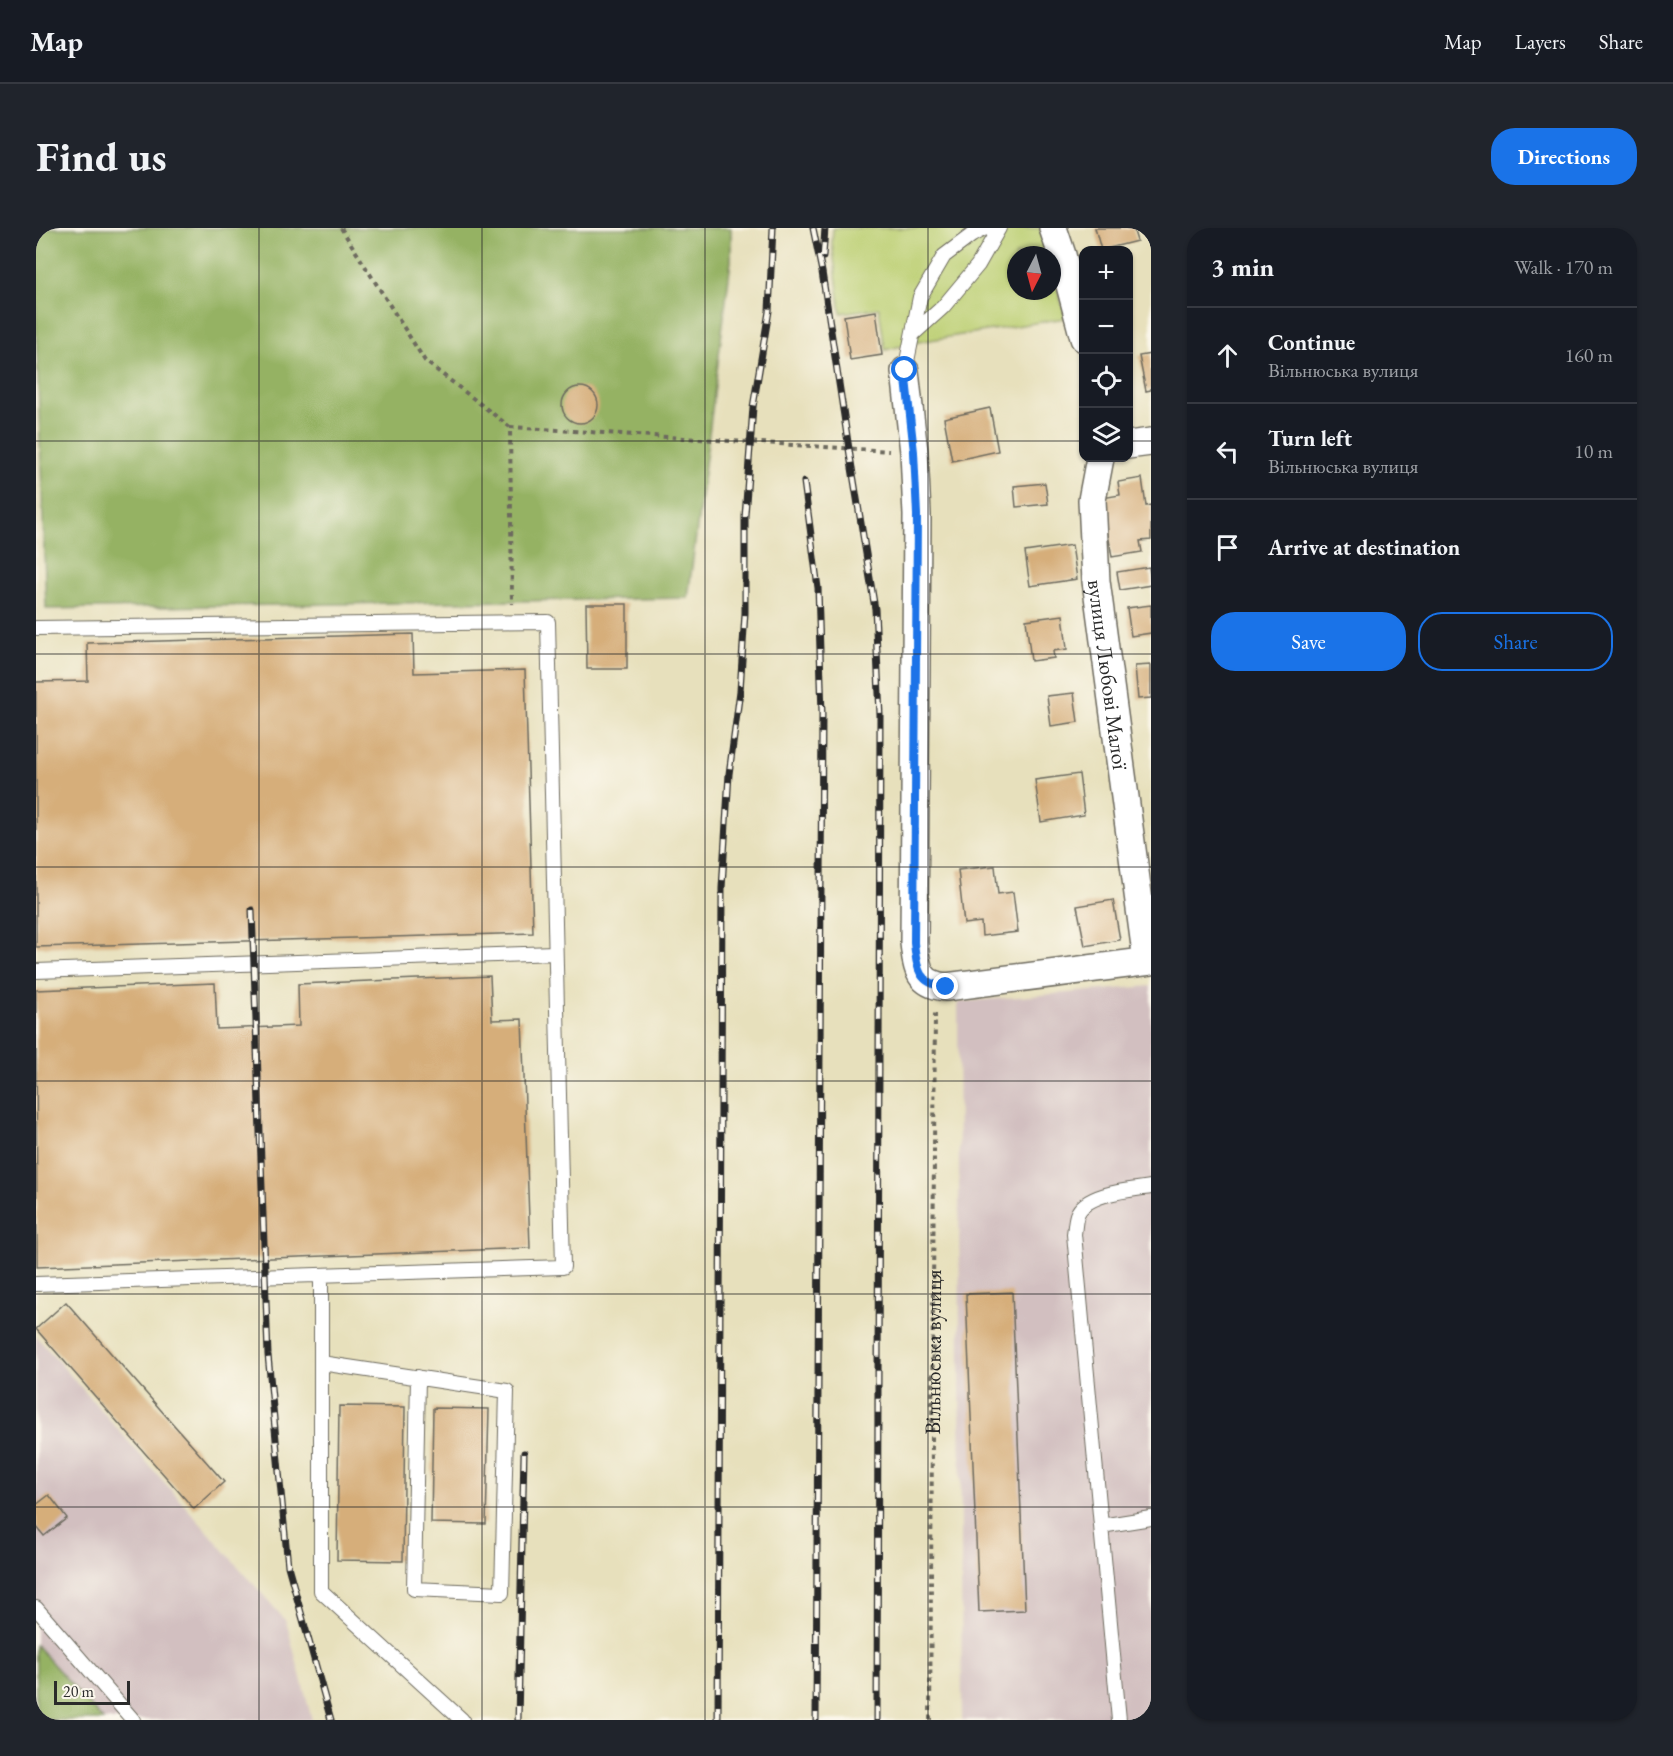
<!DOCTYPE html>
<meta charset="utf-8">
<style>
body{margin:0;font-family:"EB Garamond",serif;background:#20242c;color:#f1f3f6}
.controls{position:absolute;right:18px;top:18px;display:grid;overflow:hidden;border-radius:12px;box-shadow:0 2px 4px #0004}
.controls button{width:54px;height:54px;display:grid;place-items:center;padding:0;border:0;border-bottom:2px solid #363941;background:#171b24;color:#f1f3f6;font:30px sans-serif}
.compass{position:absolute;left:971px;top:18px;width:54px;height:54px;border-radius:50%;background:#171b24;box-shadow:0 2px 4px #0004;rotate:186deg}
.scale{position:absolute;left:18px;bottom:15px;width:76px;box-sizing:border-box;padding-left:6px;border:3px solid #2b2b2b;border-top:0;font-size:16px;line-height:21px;white-space:nowrap;color:#2b2b2b;-webkit-text-stroke:4px #fbf7ec;paint-order:stroke}
.stop{position:absolute;width:18px;height:18px;margin:-14px;border:4px solid #1a73e8;border-radius:50%;background:#fff}
.stop.end{background:#1a73e8;border-color:#fff;box-shadow:0 2px 6px #0008}
.list{margin:0;padding:0;list-style:none}
h2{display:flex;justify-content:space-between;align-items:center;height:78px;margin:0;padding:0 24px;font-size:26px}
h2 small{font-size:20px;font-weight:400;color:#9ea1a6}
.list li{display:grid;grid-template-columns:39px 1fr auto;gap:18px;align-items:center;box-sizing:border-box;height:96px;padding:0 24px;border-top:2px solid #363941}
.list b{display:block;font-size:22px;white-space:nowrap}
.list p{margin:0;font-size:20px;white-space:nowrap;color:#9ea1a6}
.list em{font-size:20px;font-style:normal;color:#9ea1a6}
.actions{display:flex;gap:12px;padding:18px 24px}
.actions a{flex:1;padding:14px 0;border:2px solid #1a73e8;border-radius:24px;text-align:center;font-size:21px;color:#1a73e8}
.actions .main{background:#1a73e8;color:#fff}
.icon{flex:none;width:33px;height:33px;fill:none;stroke:currentColor;stroke-width:2;stroke-linecap:round;stroke-linejoin:round}
.map{position:relative;flex:none;width:1115px;height:1492px;overflow:hidden;border-radius:24px}
header{display:flex;align-items:center;gap:36px;box-sizing:border-box;height:84px;padding:0 30px;background:#171b24;border-bottom:2px solid #363941}
header strong{font-size:28px}
nav{display:flex;gap:33px;margin-inline-start:auto;font-size:21px}
.intro{display:flex;align-items:center;justify-content:space-between;box-sizing:border-box;height:144px;padding:0 36px}
h1{margin:0;font-size:42px}
.button{padding:15px 27px;border-radius:24px;background:#1a73e8;color:#fff;font-size:21px;font-weight:700}
main{display:flex;gap:36px;padding:0 36px}
aside{flex:1;background:#171b24;border-radius:24px;box-shadow:0 2px 4px #0004}
.map>svg:first-child{display:block}
</style>
<header>
<strong>Map</strong>
<nav><a>Map</a><a>Layers</a><a>Share</a></nav>
</header>
<div class="intro"><h1>Find us</h1><a class="button">Directions</a></div>
<main>
<div class="map">
<svg width="1115" height="1492" viewBox="0 0 1115 1492">
<rect width="100%" height="100%" fill="#fbf7ec"/>
<filter id="ink" filterUnits="userSpaceOnUse"><feTurbulence type="fractalNoise" baseFrequency=".0167" numOctaves="2"/><feDisplacementMap in="SourceGraphic" scale="12" xChannelSelector="R" yChannelSelector="G"/><feConvolveMatrix kernelMatrix="1 2 1 2 8 2 1 2 1" color-interpolation-filters="sRGB"/></filter>
<filter id="wash" filterUnits="userSpaceOnUse"><feTurbulence type="fractalNoise" baseFrequency=".008" numOctaves="4" result="noise"/><feDisplacementMap in="SourceGraphic" scale="24" xChannelSelector="R" yChannelSelector="G"/><feGaussianBlur stdDeviation="1.35" result="paint"/><feColorMatrix in="noise" values="0 0 0 0 0 0 0 0 0 0 0 0 0 0 0 0 0 1.4 0 .05"/><feComposite in="paint" operator="in"/></filter>
<g filter="url(#wash)">
<rect width="100%" height="100%" fill="#e7e0bc"/>
<!-- industrial -->
<path fill="#d2bfc0" d="M1115 758V1492H926L922 774Z
M0 1108 250 1393 276 1492H67L0 1417Z"/>
<!-- green -->
<path fill="#bccf72" stroke="#747d4e" stroke-width="1.5" d="M797 0H1004L1012 27H980V63H1016V42L1030 90 882 114 849 122 843 80 805 85 796 15Z"/>
<!-- forest -->
<path fill="#95b264" stroke="#606e48" stroke-width="1.5" d="M0 0H695V33L652 370 10 381 0 93Z
M0 1417 67 1492H0Z"/>
<g id="blocks">
<!-- building -->
<path fill="#d6ae7a" d="M1059 0H1097L1101 13 1065 22Z
M840 83 846 127 814 132 808 88Z
M1115 126V162L1110 163 1103 128Z
M526 177a18 18 0 1 1 36 0a18 18 0 1 1-36 0Z
M954 180 962 223 916 233 908 190Z
M1106 250 1110 278 1115 277V312L1104 313 1106 324 1076 329 1066 270 1084 267 1082 254Z
M1009 255 1012 276 980 279 978 258Z
M1036 317 1041 351 994 358 989 324Z
M1113 339 1115 357 1084 362 1081 344Z
M550 376H591V441H551Z
M1115 377V405L1095 408 1091 380Z
M1027 387 1031 421 1017 423 1018 430 995 433 990 392Z
M377 406 378 445 489 442 497 705 0 719V454L52 453 51 415Z
M1115 437V470L1102 471 1099 438Z
M1038 465 1042 494 1015 498 1011 468Z
M1043 546 1048 587 1005 594 999 552Z
M959 638 962 666 977 664 982 704 946 708 945 694 928 696 922 642Z
M1077 672 1084 712 1049 718 1041 678Z
M454 748 456 792 486 791 494 1020 1 1039 0 762 179 755 181 801 263 798 262 756Z
M976 1064 989 1382 943 1384 930 1066Z
M30 1074 188 1254 158 1281 0 1101Z
M303 1178 369 1179 367 1333 301 1332Z
M397 1180 453 1181 450 1296 395 1295Z
M13 1267 31 1290 8 1308 0 1298V1277Z"/>
</g>
</g>
<g filter="url(#ink)">
<use href="#blocks" fill-opacity="0" stroke="#6d6a5e" stroke-width="1.5"/>
<g fill="none" stroke-linecap="round" stroke-linejoin="round">
<defs>
<path id="lane" d="M877 106 907 79 942 37 963 0
M869 143 884 69 908 28 936 7 949 0
M0 400 512 394 527 1039 0 1056
M0 743 519 725
M285 1047V1363L426 1492
M285 1135 471 1163 466 1365 378 1361 382 1149
M1065 1298 1115 1290
M0 1380 97 1492
M1083 1492 1038 1006C1039 1000 1039 993 1041 987 1049 965 1095 962 1115 959"/>
<g id="street">
<path d="M1017 0 1026 27 1048 110"/>
<path d="M869 143 878 224 881 287 878 715C881 739 881 756 910 759L1115 733"/>
<path d="M1092 217 1115 214"/>
<path id="s2" d="M1064 230 1056 272 1060 353 1111 733"/>
</g>
</defs>
<!-- lane casing -->
<use href="#lane" stroke="#6d6a5e" stroke-width="16"/>
<!-- street casing -->
<use href="#street" stroke="#6d6a5e" stroke-width="30"/>
<!-- path -->
<g stroke="#6d6a5e" stroke-width="4" stroke-dasharray="4.5 4.5" stroke-linecap="butt">
<path d="M305 0 389 133 474 199 476 376"/>
<path d="M474 199 853 223"/>
<path id="s1" d="M894 1492 899 782"/>
</g>
<!-- lane -->
<use href="#lane" stroke="#fff" stroke-width="14"/>
<!-- street -->
<use href="#street" stroke="#fff" stroke-width="27"/>
<defs>
<path id="rail" d="M777 0 786 44 815 234 839 381 844 487 841 1492
M787 29 789 0
M768 254 782 360 786 486 780 1492
M216 682 232 1127 252 1338 295 1492
M482 1492 488 1225
M682 1492 686 660 693 546 704 463 709 385V288L717 179 733 83 737 0"/>
</defs>
<!-- rail casing -->
<use href="#rail" stroke="#2b2b2b" stroke-width="7"/>
<!-- rail -->
<use href="#rail" stroke="#fbf7ec" stroke-width="4.5" stroke-dasharray="14" stroke-linecap="butt"/>
</g>
</g>
<g fill="none" stroke-linecap="round" stroke-linejoin="round" filter="url(#ink)">
<!-- route -->
<path stroke="#1a73e8" stroke-width="8" d="M869 142 878 224 881 287 878 715C881 739 881 756 910 759"/>
</g>
<!-- grid -->
<path fill="none" stroke="#2b2b2b" stroke-width="1.5" stroke-opacity="0.55" d="M223 0V1492M446 0V1492M669 0V1492M892 0V1492M0 213H1048M1092 213H1115M0 426H1115M0 639H1115M0 853H1115M0 1066H1115M0 1279H1115"/>
<g text-anchor="middle" dominant-baseline="central" stroke-width="6" stroke-linejoin="round" paint-order="stroke">
<!-- street labels -->
<g font-size="22" fill="#2b2b2b" stroke="#fbf7ec">
<text stroke="none"><textPath href="#s2" startOffset="218">вулиця Любові Малої</textPath></text>
<text stroke="none"><textPath href="#s1" startOffset="368">Вільнюська вулиця</textPath></text>
</g>
</g>
</svg>
<div class="controls">
<button>+</button>
<button>−</button>
<button><svg class="icon" aria-label="locate" viewBox="0 0 24 24"><circle cx="12" cy="12" r="6"/><path d="M12 2v4M12 18v4M2 12h4M18 12h4"/></svg></button>
<button><svg class="icon" aria-label="layers" viewBox="0 0 24 24"><path d="M12 4l9 5-9 5-9-5zM3 14l9 5 9-5"/></svg></button>
</div>
<svg class="compass" viewBox="-18 -18 36 36"><path d="M0-13l5 13h-10z" fill="#e53935"/><path d="M0 13l5-13h-10z" fill="#9ea1a6"/></svg>
<div class="scale">20 m</div>
<div class="stop" style="left:869px;top:142px"></div>
<div class="stop end" style="left:910px;top:759px"></div>
</div>
<aside>
<h2>3 min<small>Walk · 170 m</small></h2>
<ul class="list">
<li><svg class="icon" aria-label="ahead" viewBox="0 0 24 24"><path d="M12 20V5M6 11l6-6 6 6"/></svg><div><b>Continue</b><p>Вільнюська вулиця</p></div><em>160 m</em></li>
<li><svg class="icon" aria-label="left" viewBox="0 0 24 24"><path d="M17 20v-9H6M10 6l-5 5 5 5"/></svg><div><b>Turn left</b><p>Вільнюська вулиця</p></div><em>10 m</em></li>
<li><svg class="icon" aria-label="arrive" viewBox="0 0 24 24"><path d="M6 21V4h12l-3 4 3 4H6"/></svg><div><b>Arrive at destination</b></div></li>
</ul>
<div class="actions"><a class="main">Save</a><a>Share</a></div>
</aside>
</main>
